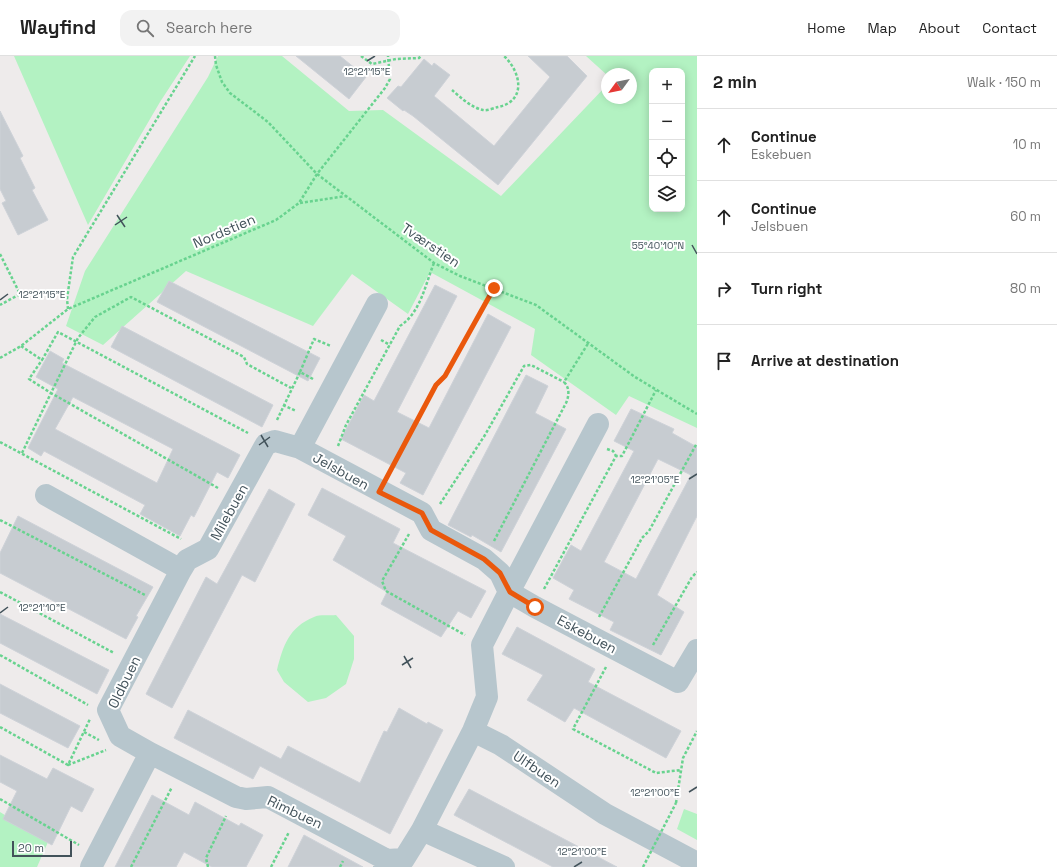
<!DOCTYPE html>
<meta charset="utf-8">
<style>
body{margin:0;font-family:"Space Grotesk",sans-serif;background:#f2f2f2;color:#222}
.controls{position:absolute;right:12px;top:12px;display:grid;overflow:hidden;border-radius:8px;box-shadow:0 2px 10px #0003}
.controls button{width:36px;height:36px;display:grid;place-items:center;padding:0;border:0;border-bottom:1px solid #e0e0e0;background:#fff;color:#222;font:20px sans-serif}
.compass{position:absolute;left:601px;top:12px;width:36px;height:36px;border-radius:50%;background:#fff;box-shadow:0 2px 10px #0003;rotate:237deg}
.scale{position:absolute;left:12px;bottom:10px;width:60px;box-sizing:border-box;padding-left:4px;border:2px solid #42525a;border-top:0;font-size:11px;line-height:14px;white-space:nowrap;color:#42525a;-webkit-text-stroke:3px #fff;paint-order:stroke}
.stop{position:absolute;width:12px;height:12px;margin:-9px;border:3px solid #ea580c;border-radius:50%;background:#fff}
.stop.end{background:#ea580c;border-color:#fff;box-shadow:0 1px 4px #0008}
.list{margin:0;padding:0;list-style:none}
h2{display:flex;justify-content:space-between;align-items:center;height:52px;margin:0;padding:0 16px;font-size:17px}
h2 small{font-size:13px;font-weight:400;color:#767676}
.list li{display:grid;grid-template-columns:26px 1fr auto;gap:12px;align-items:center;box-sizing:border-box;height:72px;padding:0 16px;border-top:1px solid #e0e0e0}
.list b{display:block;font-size:15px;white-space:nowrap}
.list p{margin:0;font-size:13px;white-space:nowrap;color:#767676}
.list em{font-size:13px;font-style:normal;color:#767676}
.icon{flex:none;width:22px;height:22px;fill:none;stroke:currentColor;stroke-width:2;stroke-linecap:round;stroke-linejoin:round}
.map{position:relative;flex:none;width:697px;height:811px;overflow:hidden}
header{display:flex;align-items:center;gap:24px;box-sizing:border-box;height:56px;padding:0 20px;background:#fff;border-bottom:1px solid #e0e0e0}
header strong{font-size:19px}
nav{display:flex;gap:22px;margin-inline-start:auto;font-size:14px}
.search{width:280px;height:36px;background:#f2f2f2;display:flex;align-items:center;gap:10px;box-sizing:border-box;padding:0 14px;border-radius:12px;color:#767676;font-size:15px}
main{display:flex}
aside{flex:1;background:#fff}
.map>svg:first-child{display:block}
</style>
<header>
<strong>Wayfind</strong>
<div class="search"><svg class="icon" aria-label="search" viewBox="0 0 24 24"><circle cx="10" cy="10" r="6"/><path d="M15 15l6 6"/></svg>Search here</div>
<nav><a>Home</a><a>Map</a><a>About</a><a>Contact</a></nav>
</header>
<main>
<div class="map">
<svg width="697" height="811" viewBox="0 0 697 811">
<rect width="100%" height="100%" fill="#eeebeb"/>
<!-- green -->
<path fill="#b3f2c2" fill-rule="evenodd" d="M14 0H190L160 46 88 169Z
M218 0H282L349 55 383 54 501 140 607 29V42H631V18L607 19 586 0H697V372L629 340 616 359 531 299 535 273 430 216 408 258 352 218 313 270 186 215 103 289 66 270 85 215 208 21ZM652 15H682V153H652Z
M336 559 354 580V603L346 628 326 642 308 646 284 626 277 614C283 590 289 571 314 561 320 558 329 560 336 559Z
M684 753 697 758V784L677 773Z
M0 756 48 786 37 811H0Z"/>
<!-- building -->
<path fill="#c7ccd1" stroke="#ced2d8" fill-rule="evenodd" d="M296 0H340L366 21 349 43Z
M528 0H567L587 20 498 129 413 60 404 54 403 55 387 42 398 30 401 31 424 3 432 10 434 7 450 19 434 40 494 90 550 21Z
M0 55 23 100 20 102 35 132 32 134 48 164 18 179 2 147 6 145 0 133Z
M169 225 320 302 308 325 157 246Z
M435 229 457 240 397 356 429 372 488 258 511 271 423 439 400 427 406 417 341 383 364 339 374 345Z
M122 270 273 349 262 371 111 291Z
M50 295 64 303 62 307 240 399 228 422 217 416 194 461 191 459 180 480 140 458 145 449 44 395 41 400 28 392 58 333 36 321ZM73 341 173 393 157 427 55 373Z
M526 319 548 330 535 357 566 373 501 496 472 479 471 481 448 469Z
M631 353 674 373 672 377 697 391V460L657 539 684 556 661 599 610 574 614 566 569 543 574 534 553 522 571 489 581 495 634 395 614 385ZM658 403 691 419 636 523 604 506Z
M322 432 400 473 393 487 486 535 471 562 458 555 441 581 381 548 387 536 333 504 346 480 308 459Z
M269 433 295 448 255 526 242 519 172 652 146 638 206 521 217 528Z
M18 460 153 531 136 560 138 561 126 583 0 517V497Z
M0 558 109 614 97 638 0 587Z
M517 571 595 613 588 626 681 675 666 702 574 652 565 666 527 644 543 619 502 598Z
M0 628 80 670 68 692 0 657Z
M399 652 427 668 428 666 443 674 390 778 260 710 253 723 174 682 188 654 281 703 288 690 360 727 384 675 387 676Z
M0 699 47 723 53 712 94 733 82 756 71 750 52 789 3 763 17 735 0 726Z
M469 733 617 811H553L454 759Z
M152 739 189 759 195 746 239 770 241 767 263 779 246 811H212L184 796 176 811H115Z
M304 779 363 811H288Z"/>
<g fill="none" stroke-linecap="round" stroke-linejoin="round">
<!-- path -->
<path stroke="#68d38f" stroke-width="2.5" stroke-dasharray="3 2" stroke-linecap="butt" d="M215 0 216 9 222 26 230 37 268 66 317 118 434 207 460 220 536 249 635 321 697 358
M361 0 372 8 396 3 419 2 421 0
M452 34C460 41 472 52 483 54 487 55 494 52 498 51 527 45 521 16 504 0
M300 147 346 140
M0 198 20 238 0 249
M68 253 67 243 73 201 195 0
M381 284 390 289
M21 290 42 304 58 276 248 377
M0 302 21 290 68 253 276 164 299 147 317 118 385 32 390 23 388 0
M300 316 314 283 331 290
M283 349 296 355
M277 364 300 316 313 323
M0 386 181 483
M338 390 346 369 400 270C421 256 425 229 434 207
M607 393 613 395 616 400
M22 397 51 337 29 323 42 304
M389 416 436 329 445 320 494 232
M218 432 51 337 78 282 95 261 131 241 244 301 247 308 291 332
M440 448 485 379 524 310 531 309 564 326
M0 464 145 539
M409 478 382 525 386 535 465 579
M494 485 566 347C569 340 570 332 564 326L589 286
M544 533 616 400H622L656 334
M0 536 114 597
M599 561 642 482 649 475 697 387
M653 589 692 521 697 516
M0 599 88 649
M606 611 573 673 656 717 681 714
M0 671 68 709 90 663
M84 676 99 684
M68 709 106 694
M0 743 79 789
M676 747 683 702 697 675
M131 811 172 731
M208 811 206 802 226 760
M271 811 289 776
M340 811 343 805"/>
<!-- minor -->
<path stroke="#b7c6cd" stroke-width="22" d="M377 248 300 392 422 457 431 474 484 503 500 517 509 536 598 368
M46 439 181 514 187 504 208 493 266 388 275 385 300 392
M473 675 501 689 605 758 697 807
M150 697 236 741 246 743 268 741 387 804 384 811
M422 774 504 811
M387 804 404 803 422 774 473 675 487 641 482 589 509 536 535 551 678 626 697 594
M91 811 150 697 120 680 108 654 181 514"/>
<!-- path-bridge -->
<path stroke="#68d38f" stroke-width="2.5" stroke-dasharray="3 2" stroke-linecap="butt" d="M643 811 676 747"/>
</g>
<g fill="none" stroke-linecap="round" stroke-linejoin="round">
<!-- route -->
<path stroke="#ea580c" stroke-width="5" d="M494 232 445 320 436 329 379 436 422 457 431 474 484 503 500 517 510 536 535 551"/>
</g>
<!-- ticks -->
<path fill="none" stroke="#42525a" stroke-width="1.5" d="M367 5 375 0M117 159 125 171M115 169 127 161M692 189 697 198M0 244 8 238M261 379 268 391M259 389 270 381M689 423 697 418M0 557 8 551M404 600 411 612M402 609 413 602M689 736 697 731M574 811 582 806"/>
<g text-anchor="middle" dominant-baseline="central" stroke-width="4" stroke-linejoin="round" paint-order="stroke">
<!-- street labels -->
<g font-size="14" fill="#42525a" stroke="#fff">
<text transform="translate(224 175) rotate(-23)">Nordstien</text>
<text transform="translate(431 189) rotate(34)">Tværstien</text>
<text transform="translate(341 415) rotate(29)">Jelsbuen</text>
<text transform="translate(229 456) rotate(-61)">Milebuen</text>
<text transform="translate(587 578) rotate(28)">Eskebuen</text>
<text transform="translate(124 626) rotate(-64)">Oldbuen</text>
<text transform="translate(537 713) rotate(34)">Ulfbuen</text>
<text transform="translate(295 756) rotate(25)">Rimbuen</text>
</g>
</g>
<g font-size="10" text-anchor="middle" fill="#42525a" stroke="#fff" stroke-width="4" stroke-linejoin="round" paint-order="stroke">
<text x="367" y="19">12°21'15"E</text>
<text x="658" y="193">55°40'10"N</text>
<text x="42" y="242">12°21'15"E</text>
<text x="655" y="427">12°21'05"E</text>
<text x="42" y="555">12°21'10"E</text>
<text x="655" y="740">12°21'00"E</text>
<text x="582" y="799">12°21'00"E</text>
</g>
</svg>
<div class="controls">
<button>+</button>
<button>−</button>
<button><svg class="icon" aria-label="locate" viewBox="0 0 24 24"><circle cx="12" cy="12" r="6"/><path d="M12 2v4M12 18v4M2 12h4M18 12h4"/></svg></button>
<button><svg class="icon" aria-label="layers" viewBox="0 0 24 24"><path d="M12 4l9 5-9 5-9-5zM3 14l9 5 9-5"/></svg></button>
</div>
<svg class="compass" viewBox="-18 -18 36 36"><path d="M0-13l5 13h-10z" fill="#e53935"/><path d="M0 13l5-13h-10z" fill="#767676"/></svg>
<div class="scale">20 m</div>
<div class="stop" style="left:535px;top:551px"></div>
<div class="stop end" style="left:494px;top:232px"></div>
</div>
<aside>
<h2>2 min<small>Walk · 150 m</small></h2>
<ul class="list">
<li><svg class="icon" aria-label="ahead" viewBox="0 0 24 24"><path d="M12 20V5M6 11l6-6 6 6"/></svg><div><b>Continue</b><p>Eskebuen</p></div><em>10 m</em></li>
<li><svg class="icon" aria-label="ahead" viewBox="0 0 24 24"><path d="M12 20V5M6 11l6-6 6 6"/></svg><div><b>Continue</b><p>Jelsbuen</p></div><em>60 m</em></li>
<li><svg class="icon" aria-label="right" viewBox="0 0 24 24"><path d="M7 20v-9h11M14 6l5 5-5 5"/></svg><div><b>Turn right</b></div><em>80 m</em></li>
<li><svg class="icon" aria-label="arrive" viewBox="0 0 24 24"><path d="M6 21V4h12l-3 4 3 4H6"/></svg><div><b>Arrive at destination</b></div></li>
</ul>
</aside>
</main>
